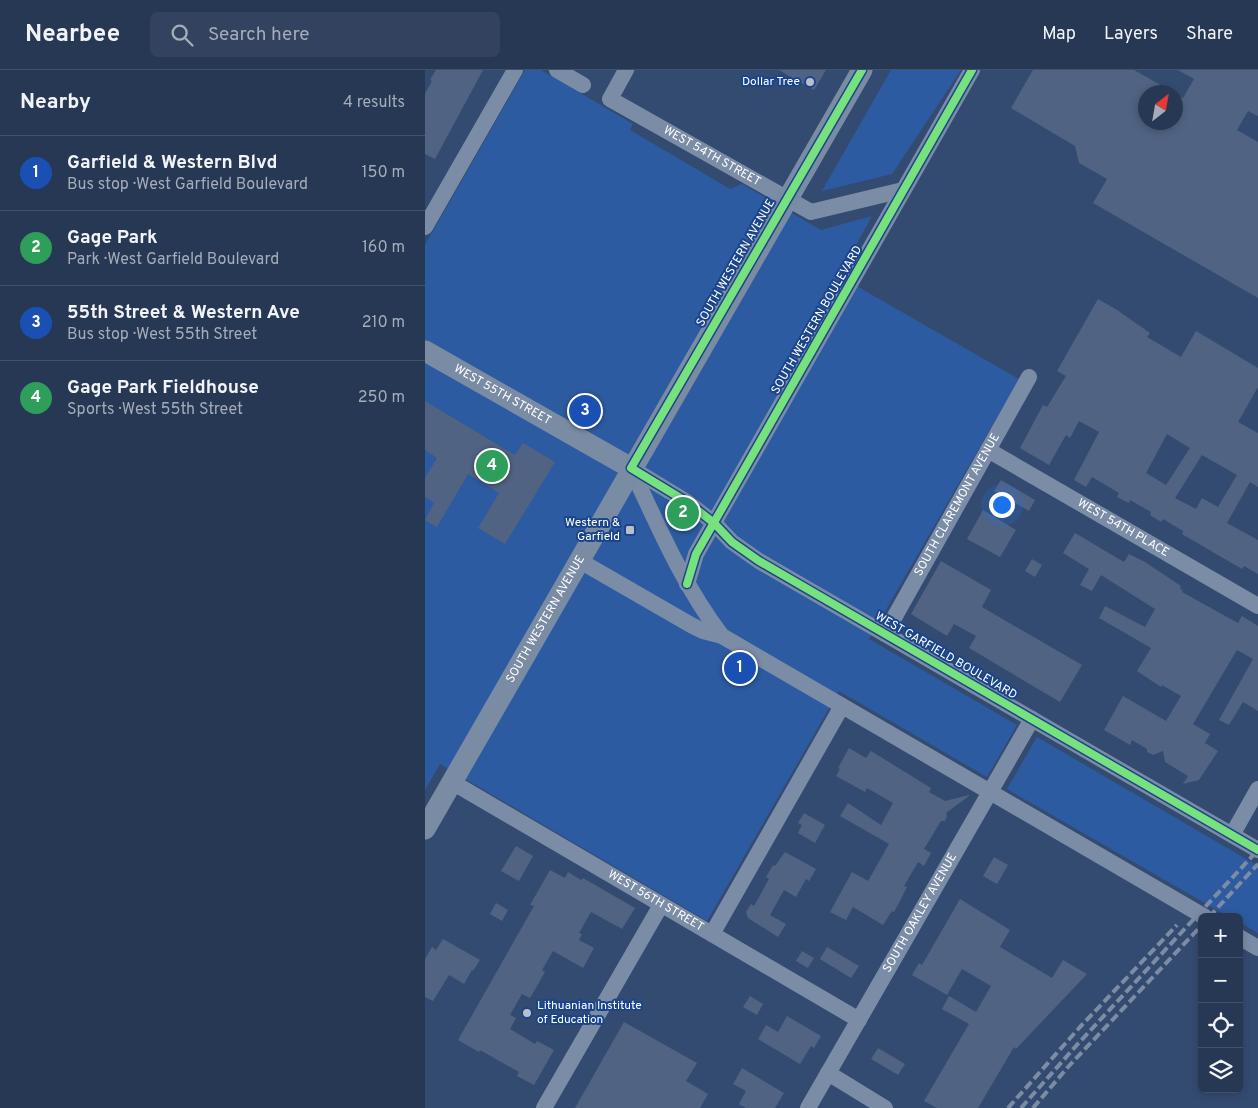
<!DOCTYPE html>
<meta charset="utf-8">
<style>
body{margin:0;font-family:Overpass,sans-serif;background:#33435f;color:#f1f3f6}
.controls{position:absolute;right:15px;bottom:15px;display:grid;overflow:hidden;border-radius:8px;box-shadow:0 2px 8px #0003}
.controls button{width:45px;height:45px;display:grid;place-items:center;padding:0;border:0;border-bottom:1px solid #43526c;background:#273855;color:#f1f3f6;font:25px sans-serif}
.compass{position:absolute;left:713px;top:15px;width:45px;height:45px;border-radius:50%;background:#273855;box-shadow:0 2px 8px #0003;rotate:31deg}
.you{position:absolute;left:576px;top:434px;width:18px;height:18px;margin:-12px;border:4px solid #fff;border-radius:50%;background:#1a73e8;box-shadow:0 0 0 8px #1a73e833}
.badge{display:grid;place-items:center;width:32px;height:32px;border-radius:50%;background:#d6ab8b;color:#fff;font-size:16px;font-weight:700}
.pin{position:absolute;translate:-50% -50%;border:2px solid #fff;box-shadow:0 1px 5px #0006}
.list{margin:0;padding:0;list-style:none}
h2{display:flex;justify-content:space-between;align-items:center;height:65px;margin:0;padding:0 20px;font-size:21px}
h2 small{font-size:16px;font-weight:400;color:#a4acb9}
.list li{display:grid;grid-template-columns:32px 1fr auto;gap:15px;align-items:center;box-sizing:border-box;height:75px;padding:0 20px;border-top:1px solid #43526c}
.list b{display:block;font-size:19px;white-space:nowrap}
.list p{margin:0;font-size:16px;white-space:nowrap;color:#a4acb9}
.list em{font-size:16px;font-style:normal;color:#a4acb9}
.icon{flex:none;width:28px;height:28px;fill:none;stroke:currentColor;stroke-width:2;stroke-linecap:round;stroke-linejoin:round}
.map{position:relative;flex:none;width:833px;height:1038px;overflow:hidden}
header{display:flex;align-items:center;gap:30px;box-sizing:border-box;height:70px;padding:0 25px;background:#273855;border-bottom:1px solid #43526c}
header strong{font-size:24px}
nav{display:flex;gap:28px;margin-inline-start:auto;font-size:18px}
.search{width:350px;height:45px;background:#33435f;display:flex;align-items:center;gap:12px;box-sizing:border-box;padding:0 18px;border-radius:8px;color:#a4acb9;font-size:19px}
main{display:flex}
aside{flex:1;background:#273855}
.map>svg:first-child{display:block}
</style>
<header>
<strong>Nearbee</strong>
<div class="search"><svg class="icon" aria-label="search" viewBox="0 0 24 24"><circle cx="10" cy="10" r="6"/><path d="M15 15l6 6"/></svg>Search here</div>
<nav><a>Map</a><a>Layers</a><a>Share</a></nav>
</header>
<main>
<aside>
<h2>Nearby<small>4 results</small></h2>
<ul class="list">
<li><span class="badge" style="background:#1a4fb4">1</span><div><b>Garfield &amp; Western Blvd</b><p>Bus stop · West Garfield Boulevard</p></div><em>150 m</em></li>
<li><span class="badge" style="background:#2e9e5b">2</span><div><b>Gage Park</b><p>Park · West Garfield Boulevard</p></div><em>160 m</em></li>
<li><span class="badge" style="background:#1a4fb4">3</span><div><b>55th Street &amp; Western Ave</b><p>Bus stop · West 55th Street</p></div><em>210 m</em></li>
<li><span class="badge" style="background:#2e9e5b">4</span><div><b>Gage Park Fieldhouse</b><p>Sports · West 55th Street</p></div><em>250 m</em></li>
</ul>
</aside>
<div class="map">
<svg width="833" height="1038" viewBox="0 0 833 1038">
<rect width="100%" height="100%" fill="#344b71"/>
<!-- green -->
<path fill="#2d5ba1" d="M100 0H116L208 54 205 60 305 119 317 114 396 160 447 146 414 206 594 309 444 569 592 655 562 707 414 621 282 851 15 694 0 720V175Z
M466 0H536L467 104 397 121Z
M612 667 833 796V863L814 852V847H804L582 719Z"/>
<!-- building -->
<path fill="#506382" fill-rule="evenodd" d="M11 0H58L10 89 0 84V24L7 11 5 10Z
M354 0H401L389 20Z
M608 0H709L748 22H720V52H750V24L758 28 769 9 753 0H833V46L823 41 812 60 833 72V228L668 133 682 109 654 93 650 76 586 38Z
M673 229 692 240 725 263 722 267 756 287 771 261 833 298V317L813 352 833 363V417L825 412 802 453 833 470V504L819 496 817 499 798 488 757 464 758 461 738 449 736 452 725 445 726 442 705 430 704 433 692 427 694 423 667 407 661 417 649 410 674 362 654 351 645 368 641 365 624 395 595 378 618 335 622 337 641 306 632 301ZM742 364 765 378 741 415 721 403ZM777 385 812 405 793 437 777 428 771 439 750 428Z
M0 331 90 385 98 373 130 392 80 474 53 458 74 423 43 404 12 457 0 450 9 433 0 427V408L12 388 0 380Z
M576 410 610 430 604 441 569 421Z
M558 440 591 460 575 487 542 469Z
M650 463 699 492 704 484 720 492 756 516 755 519 758 520 757 522 813 553 817 546 833 556V641L818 632 804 655 794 650 828 589 812 580 768 654 785 664 780 673 793 681 774 710 758 714 763 706 740 692 738 681 728 685 722 682V679L707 670 705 675 679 660 698 626 741 651 756 626 737 615 736 617 712 601 726 578 674 548 680 536 720 557 730 539 676 505 667 521 655 515 664 499 638 483Z
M607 489 617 495 610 507 600 501Z
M516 491 566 520 557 537 657 595 635 632 544 578 551 566 529 554 522 566 486 544Z
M424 678 441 688 446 681 506 718 504 722 520 731 544 725V726L521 743 522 746 520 751H516L499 779 506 783 499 796 493 792 479 816 482 817 475 831 469 842 467 841 458 855 428 837 421 850 405 842 427 802 443 811 464 774 415 746 423 733 456 755 468 733 442 718 440 722 411 706 415 699 413 698Z
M379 743 400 755 390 773 373 763 377 755 373 753Z
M91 776 108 786 94 811 76 801Z
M360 782 391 799 384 811 381 809 371 827 359 820 345 845 361 854 353 867 323 848 321 842 326 834 329 836 344 809 341 807 348 795 350 796Z
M569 787 583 795 572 814 558 806Z
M125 800 140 808 143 802 156 810 158 808 210 838 197 859 166 842 154 863 157 864 154 870 169 878 158 898 128 881 117 900 120 902 105 928 97 924 85 945 91 948 85 959 110 974 112 971 129 980 109 1015 92 1006 94 1002 55 980 54 982 33 970 109 836 105 835Z
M535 829 585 860 575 877 627 908 638 890 662 904 591 979 589 977 553 1038H512L499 1031 544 954 517 939 524 926 551 942 566 916 537 899 522 925 487 905 494 893 497 895Z
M71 833 83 840 77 851 65 844Z
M18 869 55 890 48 901 47 900 39 914 24 905 8 931 0 927V889L7 877 11 880Z
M402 877 434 896 426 908 395 889Z
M377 881 389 888 383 898 371 891Z
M325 926 338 934 332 945 318 937Z
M362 946 396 966 389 978 386 976 375 994 333 969 341 955 353 962Z
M199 952 272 993 261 1011 283 1024 275 1038H150Z
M453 978 480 994 473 1005 446 989Z
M317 998 359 1023 350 1038H321L314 1034 321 1021 308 1014Z"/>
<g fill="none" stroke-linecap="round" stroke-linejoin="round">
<!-- minor -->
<g stroke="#7b8ca6" stroke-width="16">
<path d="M132 0 158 15"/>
<path id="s1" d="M201 0 185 29 386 142 478 120"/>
<path d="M0 157 90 0"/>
<path id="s2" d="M563 380 833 536"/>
<path d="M206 398 262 432 289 453 307 472 334 491 833 780"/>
<path d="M206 398C233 456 258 515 297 566"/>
<path d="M155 491 266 555 278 561 297 566 780 847"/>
<path d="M262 514 271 484 547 0"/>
<path id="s3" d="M460 564 604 307"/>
<path id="s4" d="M27 712 434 950"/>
<path d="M807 765 833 719"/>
<path d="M287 864 417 636"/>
<path d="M814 867 833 878"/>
<path d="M403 1003 460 1038"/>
<path d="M119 1038 236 835"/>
<path id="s5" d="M383 1038 607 649"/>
</g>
<!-- major -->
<g stroke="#7a8ba4" stroke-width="21">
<path id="s6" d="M0 281 206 398"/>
<path id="s7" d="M0 759 437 0"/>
</g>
<!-- rail -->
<path stroke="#7c8ca4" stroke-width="4" stroke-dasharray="9 4" stroke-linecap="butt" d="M784 847 833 794
M583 1038 655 957 752 855
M596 1038 650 977 833 780
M608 1038 643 997 777 855"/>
<defs>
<path id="cycleway" d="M437 0 206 398 262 432 289 453 307 472 334 491 833 780
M262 514 271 484 547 0"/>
</defs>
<!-- cycleway casing -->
<use href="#cycleway" stroke="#1a458b" stroke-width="11"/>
<!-- cycleway -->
<use href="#cycleway" stroke="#77e17e" stroke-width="8"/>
</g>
<!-- markers -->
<g fill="#b8c0cd" stroke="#1a458b" stroke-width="2">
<circle cx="385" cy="12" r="5"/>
<rect x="200" y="455" width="10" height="10" rx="2.5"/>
<circle cx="102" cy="943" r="5"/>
</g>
<g text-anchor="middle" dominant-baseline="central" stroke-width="4" stroke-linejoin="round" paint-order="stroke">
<!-- poi labels -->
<g font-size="12" fill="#fff" stroke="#1a458b" text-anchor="end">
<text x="375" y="12">Dollar Tree</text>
<text x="195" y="453">Western &amp;<tspan x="195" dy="14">Garfield</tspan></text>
<text x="112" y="936" text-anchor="start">Lithuanian Institute<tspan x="112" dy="14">of Education</tspan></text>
</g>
<!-- street labels -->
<g font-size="12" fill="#fff" stroke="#1a458b">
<text stroke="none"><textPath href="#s1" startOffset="150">WEST 54TH STREET</textPath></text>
<text transform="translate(311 193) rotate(-60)">SOUTH WESTERN AVENUE</text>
<text transform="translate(392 250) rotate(-60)">SOUTH WESTERN BOULEVARD</text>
<text stroke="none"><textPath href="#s6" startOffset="89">WEST 55TH STREET</textPath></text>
<text stroke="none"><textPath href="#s3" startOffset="148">SOUTH CLAREMONT AVENUE</textPath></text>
<text stroke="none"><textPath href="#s2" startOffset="156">WEST 54TH PLACE</textPath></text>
<text stroke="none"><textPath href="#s7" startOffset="242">SOUTH WESTERN AVENUE</textPath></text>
<text transform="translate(521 586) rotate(30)">WEST GARFIELD BOULEVARD</text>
<text stroke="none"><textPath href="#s4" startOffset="236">WEST 56TH STREET</textPath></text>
<text stroke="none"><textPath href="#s5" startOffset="225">SOUTH OAKLEY AVENUE</textPath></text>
</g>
</g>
</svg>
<div class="controls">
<button>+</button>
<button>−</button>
<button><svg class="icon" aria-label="locate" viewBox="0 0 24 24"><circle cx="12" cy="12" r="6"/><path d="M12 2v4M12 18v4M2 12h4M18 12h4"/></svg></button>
<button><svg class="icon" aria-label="layers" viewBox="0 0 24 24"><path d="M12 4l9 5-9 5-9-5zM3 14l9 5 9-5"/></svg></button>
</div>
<svg class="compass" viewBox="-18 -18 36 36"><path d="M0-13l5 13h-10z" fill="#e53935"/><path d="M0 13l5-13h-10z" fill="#a4acb9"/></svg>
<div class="you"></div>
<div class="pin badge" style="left:315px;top:598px;background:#1a4fb4">1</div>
<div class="pin badge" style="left:258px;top:443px;background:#2e9e5b">2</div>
<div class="pin badge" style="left:160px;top:341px;background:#1a4fb4">3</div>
<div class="pin badge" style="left:67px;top:396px;background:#2e9e5b">4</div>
</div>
</main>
